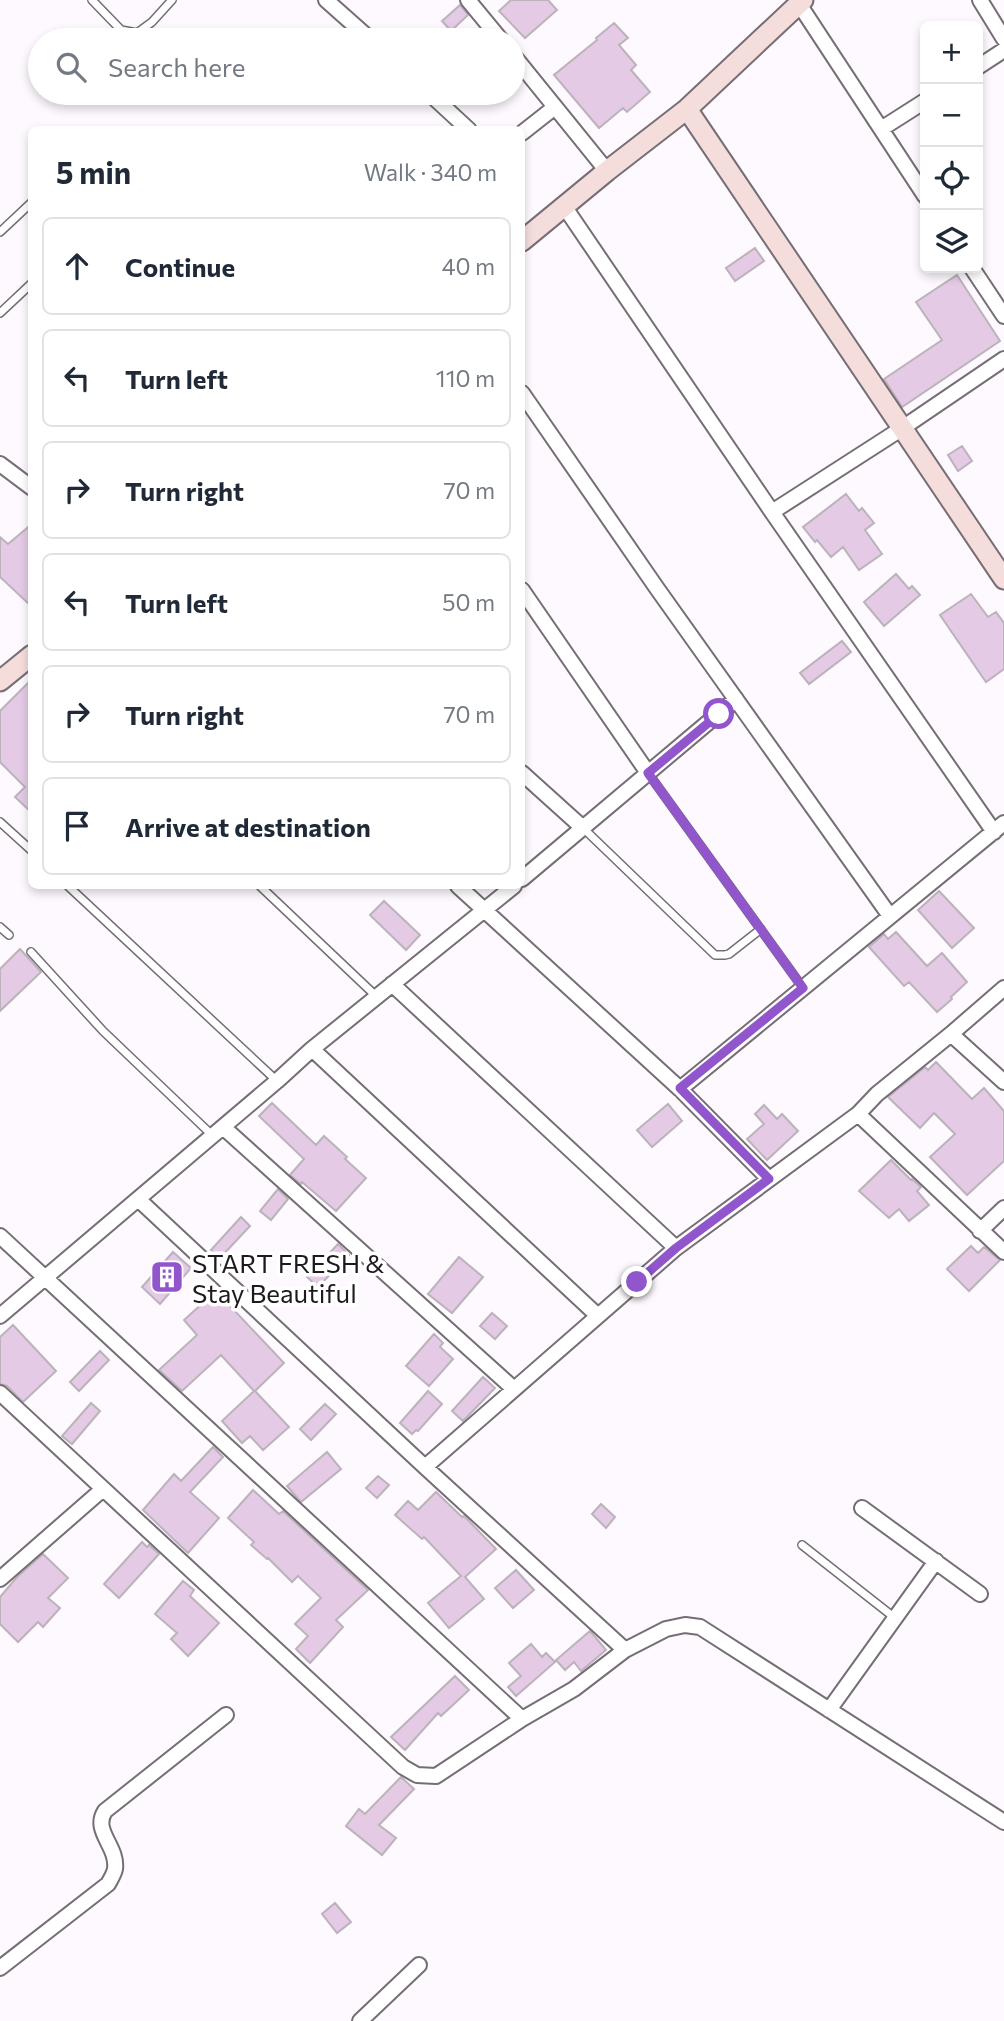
<!DOCTYPE html>
<meta charset="utf-8">
<style>
body{margin:0;font-family:Commissioner,sans-serif;background:#f2f2f3;color:#1f2937}
.controls{position:absolute;right:21px;top:21px;display:grid;overflow:hidden;border-radius:10px;box-shadow:0 4px 10px #0003}
.controls button{width:63px;height:63px;display:grid;place-items:center;padding:0;border:0;border-bottom:2px solid #e0e1e3;background:#fff;color:#1f2937;font:35px sans-serif}
.stop{position:absolute;width:21px;height:21px;margin:-16px;border:5px solid #9155cc;border-radius:50%;background:#fff}
.stop.end{background:#9155cc;border-color:#fff;box-shadow:0 2px 7px #0008}
.list{margin:0;padding:0;list-style:none}
h2{display:flex;justify-content:space-between;align-items:center;height:91px;margin:0;padding:0 28px;font-size:30px}
h2 small{font-size:23px;font-weight:400;color:#747a83}
.list li{display:grid;grid-template-columns:46px 1fr auto;gap:21px;align-items:center;box-sizing:border-box;height:98px;margin:0 14px 14px;padding:0 14px;border:2px solid #e0e1e3;border-radius:10px}
.list b{display:block;font-size:26px;white-space:nowrap}
.list em{font-size:23px;font-style:normal;color:#747a83}
.icon{flex:none;width:38px;height:38px;fill:none;stroke:currentColor;stroke-width:2;stroke-linecap:round;stroke-linejoin:round}
.map{position:relative;flex:none;width:1004px;height:2021px;overflow:hidden}
.search{position:absolute;background:#fff;box-shadow:0 4px 10px #0003;left:28px;top:28px;width:497px;height:77px;display:flex;align-items:center;gap:18px;box-sizing:border-box;padding:0 24px;border-radius:38px;color:#747a83;font-size:26px}
.panel{position:absolute;background:#fff;box-shadow:0 4px 10px #0003;left:28px;top:126px;width:497px;height:763px;border-radius:10px}
.map>svg:first-child{display:block}
</style>
<div class="map">
<svg width="1004" height="2021" viewBox="0 0 1004 2021">
<rect width="100%" height="100%" fill="#fef9fe"/>
<!-- building -->
<path fill="#e4cae5" stroke="#bbb3bb" stroke-width="2" d="M511 0H548L557 10 525 38 499 11Z
M460 5 468 15 451 31 442 21Z
M614 23 628 38 619 45 636 65 631 70 650 92 627 112 623 108 599 128 554 75 597 40 596 38Z
M755 248 764 261 735 281 726 268Z
M957 275 1000 341 902 407 884 379 942 340 916 302Z
M962 446 972 461 958 471 948 455Z
M846 494 859 511 862 508 874 523 865 530 882 554 859 570 843 547 831 557 817 540 815 542 803 527Z
M32 524V607L0 577V537L8 544Z
M896 574 909 589 912 586 920 595 884 626 864 602Z
M971 594 988 617 996 612 1004 623V669L986 682 940 615Z
M842 641 851 652 809 684 800 673Z
M32 679V813L15 797 25 787 0 762V711Z
M939 891 974 928 952 948 918 910Z
M384 901 420 935 406 950 370 915Z
M896 932 927 966 942 953 967 982 951 997 952 999 937 1012 909 982 904 986 869 947 884 934 888 939Z
M20 949 41 972 0 1011V969Z
M936 1062 972 1099 984 1088 1004 1111V1161L967 1195 930 1157 955 1134 934 1113 920 1128 888 1097 925 1067 928 1070Z
M272 1103 316 1145 324 1136 347 1157 345 1159 366 1178 336 1211 302 1182 301 1184 290 1175 304 1159 259 1116Z
M668 1104 682 1121 652 1147 637 1130Z
M764 1105 777 1119 782 1114 798 1131 767 1160 747 1139 764 1124 755 1114Z
M891 1160 911 1180 912 1179 921 1187 917 1191 929 1205 909 1221 899 1209 889 1218 859 1191Z
M278 1189 288 1199 271 1220 260 1211Z
M241 1217 250 1226 220 1258 211 1250Z
M338 1244 349 1255 318 1287 307 1277Z
M971 1246 978 1253 984 1247 1000 1260 969 1291 947 1269Z
M173 1252 191 1268 160 1304 142 1287Z
M459 1257 483 1277 452 1313 428 1294Z
M216 1291 284 1363 255 1391 289 1427 263 1450 250 1436 242 1443 222 1421 254 1391 221 1355 182 1391 159 1370 197 1335 184 1320Z
M492 1313 507 1326 495 1339 480 1326Z
M13 1325 56 1371 23 1402 7 1386 0 1384V1337Z
M434 1334 443 1343 440 1347 453 1359 429 1386 406 1366Z
M100 1351 109 1360 79 1391 70 1382Z
M483 1377 495 1388 463 1421 452 1411Z
M428 1391 442 1404 418 1431 416 1430 412 1434 400 1423Z
M91 1403 100 1411 72 1444 62 1436Z
M325 1404 336 1414 311 1440 300 1429Z
M213 1447 223 1457 190 1492 219 1518 188 1553 143 1510 174 1474 181 1481Z
M327 1452 341 1469 301 1502 287 1486Z
M378 1476 389 1485 377 1498 366 1488Z
M253 1490 279 1514 283 1511 368 1590 336 1620 343 1627 310 1663 296 1649 308 1636 295 1624 321 1598 298 1576 292 1582 268 1558 267 1559 251 1545 254 1542 228 1518Z
M436 1492 462 1517 464 1516 496 1549 465 1577 484 1599 449 1628 428 1603 461 1576 424 1537 422 1539 395 1515 408 1501 418 1510Z
M601 1504 615 1517 606 1528 592 1514Z
M142 1542 147 1547 149 1545 159 1554 119 1598 104 1584Z
M43 1554 68 1578 48 1598 60 1608 43 1627 38 1622 18 1642 0 1624V1597L17 1577Z
M516 1570 534 1590 513 1608 495 1588Z
M183 1581 194 1590 190 1596 219 1623 188 1656 171 1639 177 1633 155 1614Z
M590 1631 606 1650 581 1671 574 1662 565 1670 556 1660Z
M531 1644 542 1657 546 1653 555 1662 516 1696 508 1687 521 1676 509 1663Z
M455 1676 469 1690 441 1716 438 1713 405 1750 391 1737Z
M401 1777 414 1789 379 1825 396 1838 382 1855 346 1826 359 1809 365 1814Z
M335 1903 351 1922 337 1933 322 1914Z"/>
<g fill="none" stroke-linecap="round" stroke-linejoin="round">
<defs>
<path id="lane" d="M92 0 121 30 137 33 152 22 172 0
M0 232 32 202
M0 313 32 283
M648 773 803 988
M0 822 32 851
M583 828 715 955H725L729 954 761 929
M68 886 277 1081
M260 886 377 997
M0 927 9 935
M31 952 103 1031 212 1135
M802 1545 895 1618"/>
<path id="street" d="M326 0 371 40
M468 0 501 40
M980 0 1004 39
M799 4 925 196
M513 55 607 171
M978 67 1004 50
M429 93 469 130
M881 129 925 101
M522 133 555 107
M564 206 772 512 994 832
M972 268 1004 316
M522 393 656 587 890 916
M0 464 32 488
M772 512 901 429 1004 359
M522 590 648 773
M522 773 583 828
M522 879 736 699
M458 886 680 1089 1004 823
M392 984 676 1248
M951 1034 1004 1082
M312 1049 598 1316
M680 1089 769 1179
M858 1114 1004 1252
M223 1127 514 1389
M138 1199 425 1467 625 1650
M980 1231 1004 1208
M0 1236 522 1719
M0 1316 277 1081 312 1049 514 886
M0 1393 403 1767 417 1775 436 1776 522 1719 574 1689 625 1650 666 1629 685 1625 700 1627 1004 1822
M425 1467 676 1248 858 1114 877 1094 951 1034 1004 988
M862 1508 980 1594
M0 1579 103 1489
M829 1710 936 1561
M0 1968 108 1884C111 1879 114 1874 115 1869 118 1846 92 1831 105 1811L226 1715
M360 2021 419 1965"/>
<path id="secondary" d="M687 109 1004 579
M522 241 607 171 687 109 803 0
M0 681 32 655"/>
</defs>
<!-- lane casing -->
<use href="#lane" stroke="#756e75" stroke-width="10"/>
<!-- street casing -->
<use href="#street" stroke="#756e75" stroke-width="18"/>
<!-- secondary casing -->
<use href="#secondary" stroke="#756e75" stroke-width="23"/>
<!-- lane -->
<use href="#lane" stroke="#fff" stroke-width="7"/>
<!-- street -->
<use href="#street" stroke="#fff" stroke-width="14"/>
<!-- secondary -->
<use href="#secondary" stroke="#f5dddc" stroke-width="19"/>
</g>
<g fill="none" stroke-linecap="round" stroke-linejoin="round">
<!-- route -->
<path stroke="#9155cc" stroke-width="9" d="M637 1282 676 1248 769 1179 680 1088 803 988 648 773 719 714"/>
</g>
<!-- icons -->
<defs>
<symbol id="building-square" viewBox="-11 -11 22 22"><rect x="-9" y="-9" width="18" height="18" rx="4" fill="#9155cc" stroke="#fff"/><path d="M-4-6H4V6H1V3H-1V6H-4ZM-2.5-4.3h1.7v1.8h-1.7ZM.8-4.3h1.7v1.8H.8ZM-2.5-1h1.7V.8h-1.7ZM.8-1h1.7V.8H.8Z" fill="#fff"/></symbol>
</defs>
<g fill-rule="evenodd">
<use href="#building-square" x="148" y="1258" width="38" height="38"/>
</g>
<g text-anchor="middle" dominant-baseline="central" stroke-width="7" stroke-linejoin="round" paint-order="stroke">
<!-- poi labels -->
<g font-size="26" fill="#1d1a1d" stroke="#fff" text-anchor="start">
<text x="192" y="1262">START FRESH &amp;<tspan x="192" dy="30">Stay Beautiful</tspan></text>
</g>
</g>
</svg>
<div class="controls">
<button>+</button>
<button>−</button>
<button><svg class="icon" aria-label="locate" viewBox="0 0 24 24"><circle cx="12" cy="12" r="6"/><path d="M12 2v4M12 18v4M2 12h4M18 12h4"/></svg></button>
<button><svg class="icon" aria-label="layers" viewBox="0 0 24 24"><path d="M12 4l9 5-9 5-9-5zM3 14l9 5 9-5"/></svg></button>
</div>
<div class="stop" style="left:719px;top:714px"></div>
<div class="stop end" style="left:637px;top:1282px"></div>
<div class="search"><svg class="icon" aria-label="search" viewBox="0 0 24 24"><circle cx="10" cy="10" r="6"/><path d="M15 15l6 6"/></svg>Search here</div>
<section class="panel">
<h2>5 min<small>Walk · 340 m</small></h2>
<ul class="list">
<li><svg class="icon" aria-label="ahead" viewBox="0 0 24 24"><path d="M12 20V5M6 11l6-6 6 6"/></svg><div><b>Continue</b></div><em>40 m</em></li>
<li><svg class="icon" aria-label="left" viewBox="0 0 24 24"><path d="M17 20v-9H6M10 6l-5 5 5 5"/></svg><div><b>Turn left</b></div><em>110 m</em></li>
<li><svg class="icon" aria-label="right" viewBox="0 0 24 24"><path d="M7 20v-9h11M14 6l5 5-5 5"/></svg><div><b>Turn right</b></div><em>70 m</em></li>
<li><svg class="icon" aria-label="left" viewBox="0 0 24 24"><path d="M17 20v-9H6M10 6l-5 5 5 5"/></svg><div><b>Turn left</b></div><em>50 m</em></li>
<li><svg class="icon" aria-label="right" viewBox="0 0 24 24"><path d="M7 20v-9h11M14 6l5 5-5 5"/></svg><div><b>Turn right</b></div><em>70 m</em></li>
<li><svg class="icon" aria-label="arrive" viewBox="0 0 24 24"><path d="M6 21V4h12l-3 4 3 4H6"/></svg><div><b>Arrive at destination</b></div></li>
</ul>
</section>
</div>
